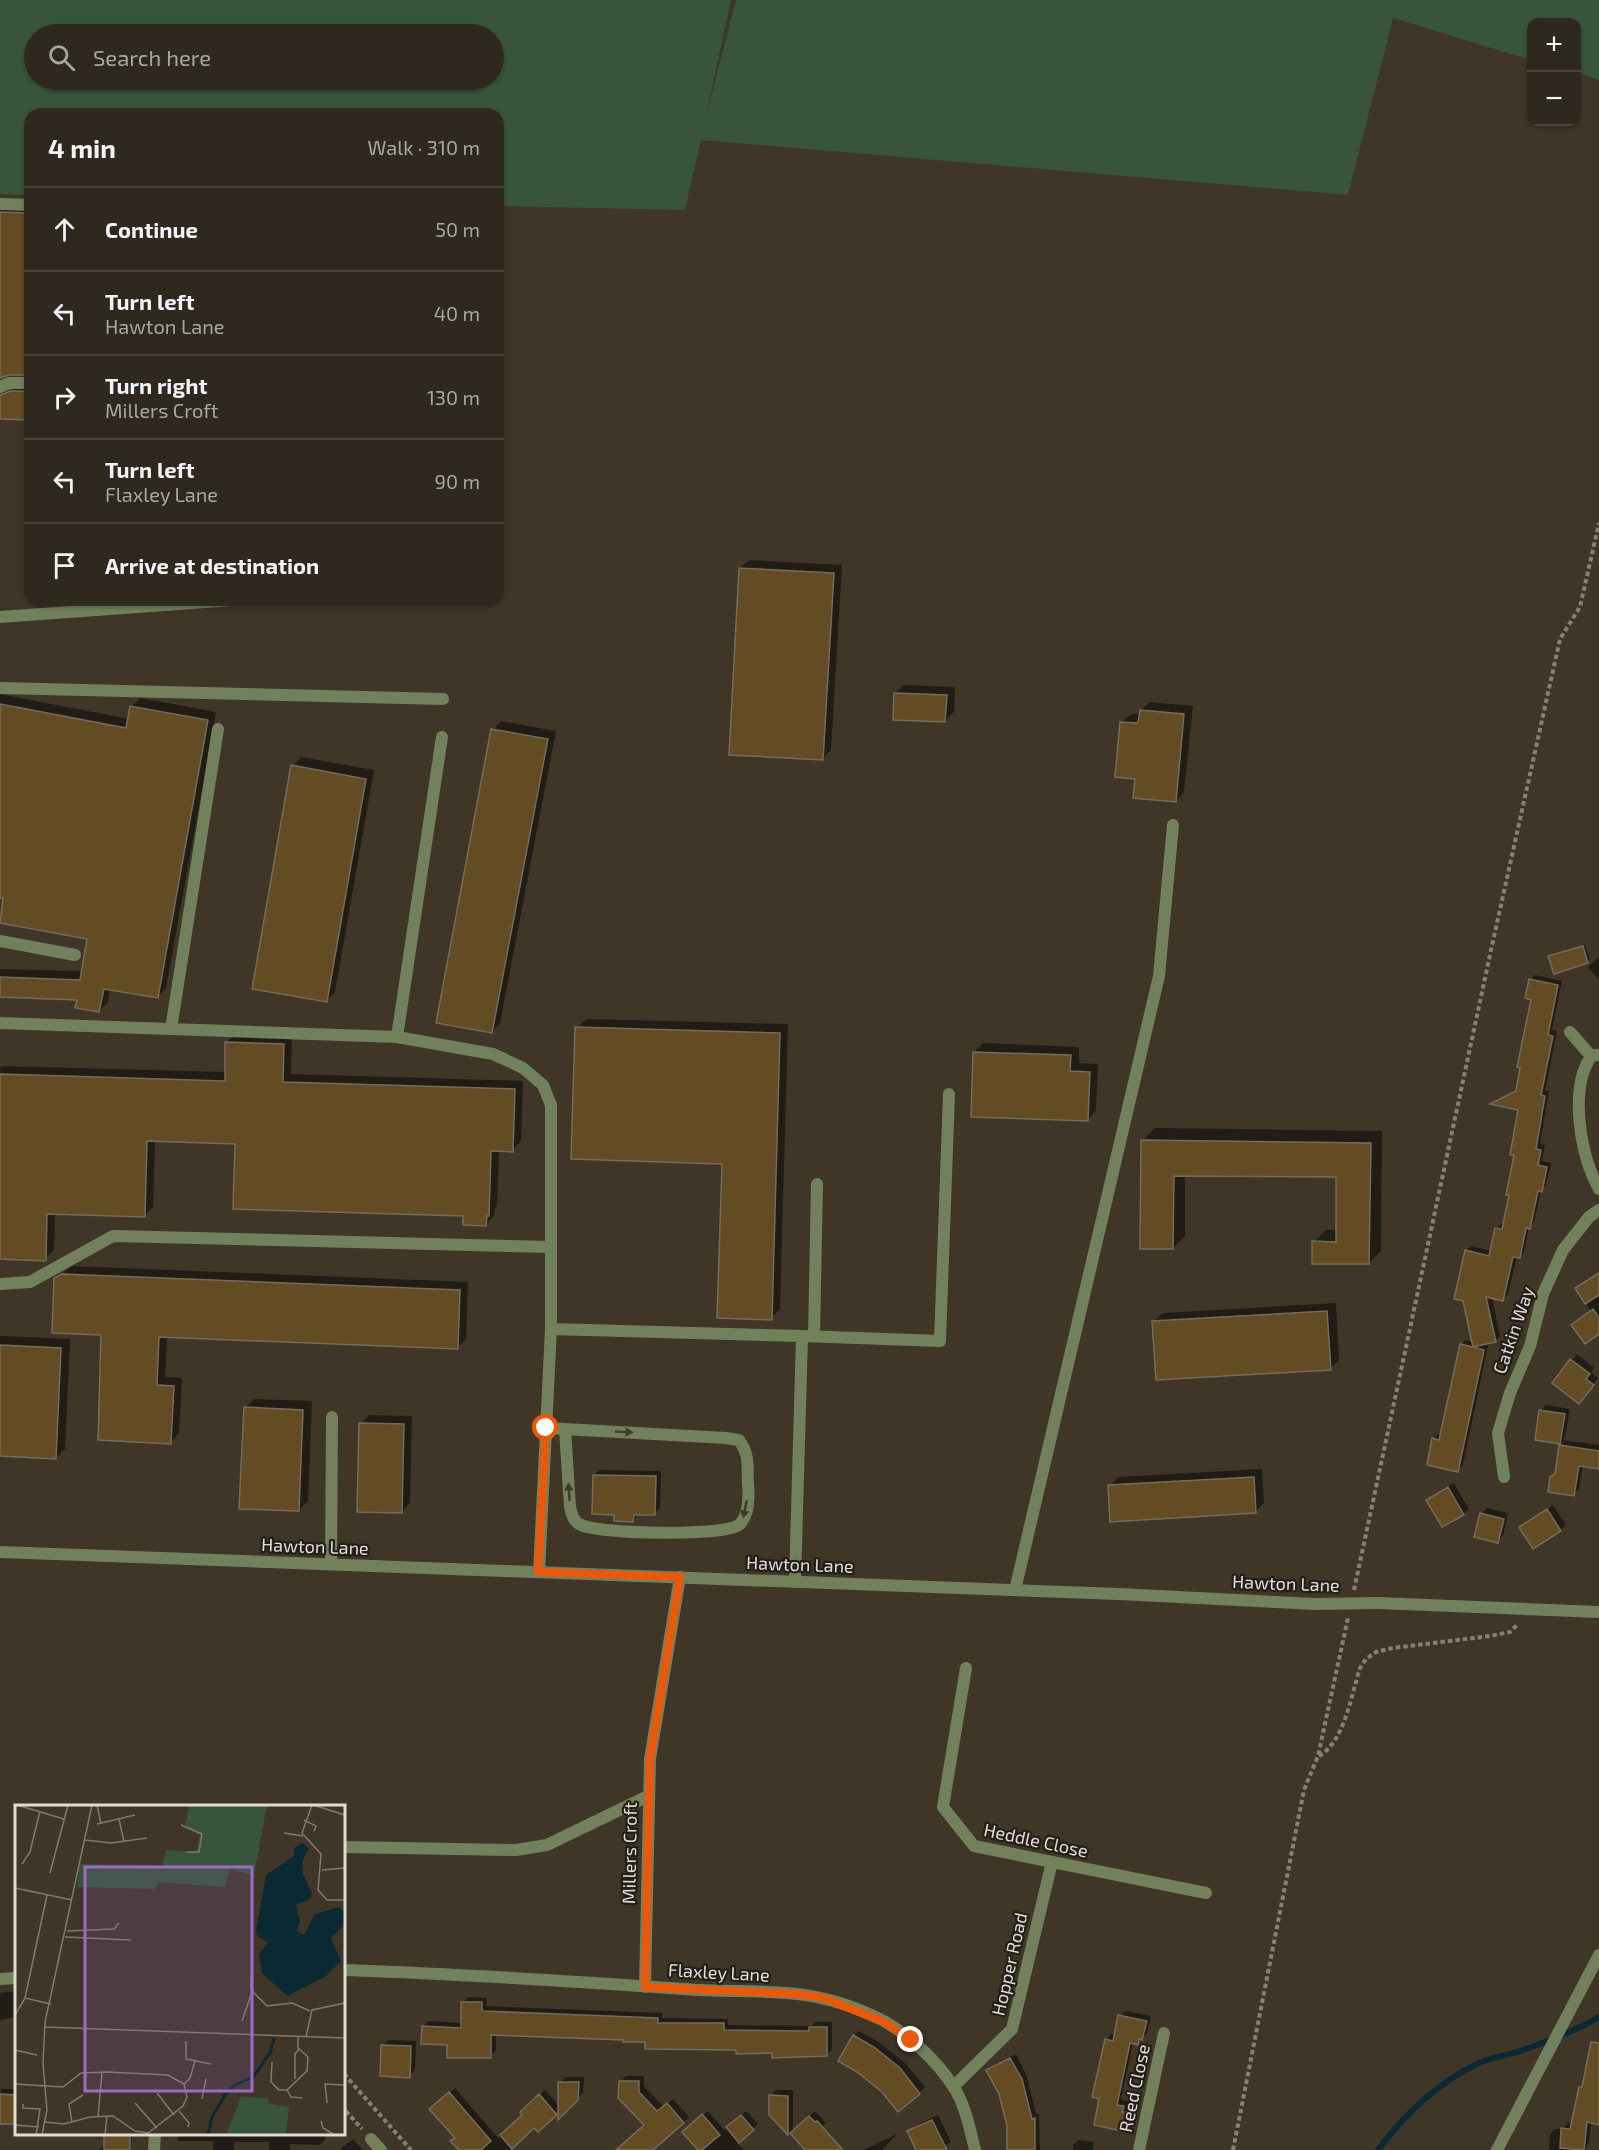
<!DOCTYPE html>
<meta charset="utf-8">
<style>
body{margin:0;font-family:"Exo 2",sans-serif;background:#3b342b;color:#f1f3f6}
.controls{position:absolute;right:18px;top:18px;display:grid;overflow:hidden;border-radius:12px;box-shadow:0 2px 4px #0004}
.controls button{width:54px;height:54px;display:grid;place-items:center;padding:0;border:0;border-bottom:2px solid #4a443c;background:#2f281e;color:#f1f3f6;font:30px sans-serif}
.stop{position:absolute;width:18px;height:18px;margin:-14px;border:4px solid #ea580c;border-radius:50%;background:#fff}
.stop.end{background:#ea580c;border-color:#fff;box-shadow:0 2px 6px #0008}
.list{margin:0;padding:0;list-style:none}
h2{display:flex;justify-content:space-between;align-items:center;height:78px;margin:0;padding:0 24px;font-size:26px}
h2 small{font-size:20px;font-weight:400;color:#a7a6a4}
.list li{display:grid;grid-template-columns:39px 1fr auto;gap:18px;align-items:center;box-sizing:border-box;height:84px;padding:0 24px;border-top:2px solid #4a443c}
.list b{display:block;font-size:22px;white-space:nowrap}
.list p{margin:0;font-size:20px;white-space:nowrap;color:#a7a6a4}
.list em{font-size:20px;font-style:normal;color:#a7a6a4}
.icon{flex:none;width:33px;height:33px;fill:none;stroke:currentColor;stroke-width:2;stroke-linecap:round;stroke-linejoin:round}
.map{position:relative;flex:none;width:1599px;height:2150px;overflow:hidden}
.search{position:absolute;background:#2f281e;box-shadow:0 2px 4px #0004;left:24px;top:24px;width:480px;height:66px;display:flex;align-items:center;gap:15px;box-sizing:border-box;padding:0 21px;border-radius:33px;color:#a7a6a4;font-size:22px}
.panel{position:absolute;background:#2f281e;box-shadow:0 2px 4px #0004;left:24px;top:108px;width:480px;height:498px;border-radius:18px}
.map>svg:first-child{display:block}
</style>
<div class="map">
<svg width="1599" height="2150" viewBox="0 0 1599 2150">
<rect width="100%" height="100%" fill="#3f3628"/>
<!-- green -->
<path fill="#38543b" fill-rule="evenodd" d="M0 0H731L706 116 736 0H1599V80L1577 73 1576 22H1532L1531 60 1393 18 1348 195 701 140 685 210 498 206V114H30V195L0 194ZM34 34H494V80H34Z"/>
<!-- shadow -->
<path fill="#0007" d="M0 199 30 204V373L0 376Z
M22 382H30V418L12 392Z
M749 560 842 565 831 750 822 759 740 568Z
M904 685 955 687 954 712 945 721 895 693Z
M0 694 129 719 131 707 140 698 216 712 166 988 157 997 110 988 108 1002 99 1011 78 999 0 996V969L83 971 89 938 0 896Z
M1150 702 1193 706 1184 792 1176 801 1136 778 1122 722 1131 714H1141V710Z
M501 721 556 731 500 1023 492 1032 493 730Z
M301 757 374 770 335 992 327 1000 293 766Z
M1585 945 1590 959 1587 962 1550 957Z
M1599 957V980L1588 967Z
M1535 975 1562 981 1552 1030 1557 1031 1545 1091H1549L1540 1144 1545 1145 1542 1161 1551 1163 1546 1185 1541 1191 1534 1222 1529 1227 1524 1252 1519 1257 1517 1256 1508 1294 1503 1299 1492 1297 1500 1336 1495 1341 1482 1344 1488 1345 1463 1465 1458 1470 1433 1439 1438 1434 1441 1435 1461 1345 1466 1340 1473 1342 1466 1251 1471 1246 1492 1251 1496 1229 1501 1224H1505L1516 1154 1520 1108 1494 1103 1518 1089 1533 999 1530 980Z
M586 1019 788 1024 780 1309 771 1318 723 1162 577 1028Z
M236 1034 292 1035 291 1074 523 1081 521 1141 512 1150H499L497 1206 495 1208 494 1216 486 1225 465 1214 237 1142 155 1140 153 1207 144 1216 55 1213 54 1250 45 1259 0 1258V1068L2 1066 226 1072 227 1042Z
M983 1043 1079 1047V1063L1098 1064 1096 1111 1087 1120 974 1052Z
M1155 1128 1382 1131 1381 1251 1369 1263 1314 1242 1326 1230H1337L1338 1176 1185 1174V1236L1173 1248 1143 1140Z
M72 1266 468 1282 466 1339 457 1348 167 1336 165 1377 182 1378 179 1433 171 1442 102 1333 56 1279Z
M1599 1273V1332L1591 1311 1577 1289Z
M1336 1303 1339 1360 1330 1369 1154 1321 1163 1313Z
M0 1336 70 1339 65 1449 56 1458 0 1455Z
M1577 1354 1594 1368 1591 1372 1598 1378 1579 1402 1554 1383Z
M254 1399 312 1401 308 1501 299 1510 245 1408Z
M1546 1405 1570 1409 1565 1437 1563 1440 1599 1445V1467L1583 1465 1579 1489 1574 1494 1556 1473 1560 1445 1563 1443 1536 1439 1541 1411Z
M369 1415 412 1416 410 1503 402 1511 361 1424Z
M1262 1469 1264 1503 1255 1512 1110 1486 1118 1477Z
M600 1470 661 1471 660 1508 654 1514 638 1515 633 1521 615 1513 594 1475Z
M1454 1483 1469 1509 1463 1514 1428 1500 1434 1494Z
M1553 1505 1566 1525 1560 1530 1521 1527Z
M1487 1508 1508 1513 1503 1536 1497 1541 1481 1514Z
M16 1991V2017L0 2020V1993Z
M468 1997 487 1998 486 2006 662 2013V2018L728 2019V2025L812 2026 815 2022H832V2050L826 2055 646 2041 496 2034V2051L490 2056 449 2043 423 2027 428 2021 463 2023V2003Z
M1125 2011 1151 2016 1147 2033 1137 2043H1133L1121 2100 1128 2101 1127 2107 1130 2108 1126 2125 1121 2130 1101 2098 1106 2040 1111 2034 1116 2035 1120 2016Z
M859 2031 879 2042 905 2063 925 2087 919 2093 854 2036Z
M388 2040 416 2041 415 2070 409 2076 383 2046Z
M1016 2054 1026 2074 1036 2114H1039L1040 2150H1009L1008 2125 1000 2094 988 2071 993 2066Z
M1599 2065V2124L1591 2122 1589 2143 1584 2150H1549L1550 2134 1555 2129H1563L1568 2123 1572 2124 1580 2087Z
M626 2076H644V2086L664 2107 673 2099 689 2117 651 2150H615L646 2125 620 2082Z
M565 2077H584L583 2093 559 2116V2110L538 2130 535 2126 510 2150H467L437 2104 455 2088 498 2138 524 2115 527 2107 545 2090 559 2106 560 2083Z
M1 2089H16V2122H10L0 2103Z
M776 2090H793V2132L815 2111 826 2123 802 2145 771 2114V2096Z
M708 2111 724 2130 746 2111 758 2124 737 2143 744 2150H700L689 2127Z
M938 2115 951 2142 939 2150H918L909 2132 915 2126Z
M105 2134H132L131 2150H99L105 2144Z
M178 2134H325V2140L320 2145 290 2144V2150H269V2142H234V2150H213V2141H178Z
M897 2134 882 2150H863Z
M353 2139 363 2150H340V2149Z
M1078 2140 1094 2142 1093 2150H1073V2145Z"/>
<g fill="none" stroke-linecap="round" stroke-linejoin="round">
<!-- stream -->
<path stroke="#0b2932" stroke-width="6" d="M1378 2150C1404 2115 1439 2082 1479 2063 1492 2057 1509 2055 1523 2050 1549 2041 1575 2031 1599 2017"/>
</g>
<!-- building -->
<path fill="#634b23" stroke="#766c5c" stroke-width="1.5" d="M0 212 30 213V375H9L0 378Z
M11 391H30V420L0 419V395Z
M739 568 834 573 823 760 729 755Z
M894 693 947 695 945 722 893 720Z
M0 704 126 728 130 706 208 720 158 998 104 989 99 1012 75 1008 77 1000 0 997V977L80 980 87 939 0 923 3 898H0Z
M1140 710 1184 714 1176 802 1133 798 1135 779 1115 777 1120 722 1138 723Z
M491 729 548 739 492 1033 436 1023Z
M291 765 366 779 327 1002 252 989Z
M1583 946 1588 963 1554 974 1548 956Z
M1529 979 1558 985 1548 1035 1553 1036 1541 1095 1545 1096 1536 1149 1541 1150 1538 1165 1547 1167 1542 1192 1538 1191 1530 1229 1526 1228 1520 1258 1513 1257 1503 1301 1486 1297 1496 1342 1473 1347 1484 1350 1458 1472 1427 1465 1432 1438 1439 1440 1460 1344 1473 1347 1463 1301 1454 1299 1465 1250 1489 1256 1495 1228 1502 1229 1509 1195H1506L1514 1155H1510L1518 1110 1490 1104 1516 1091 1520 1068 1517 1067 1531 1000 1525 998Z
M575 1027 780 1033 772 1320 717 1318 722 1164 571 1159Z
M225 1042 284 1044 283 1082 515 1089 513 1152 491 1151 489 1216H487L486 1226 463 1225V1216L233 1209 235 1144 147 1141 145 1217 47 1214 46 1261 0 1259V1074L225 1081Z
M973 1052 1071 1055 1070 1071 1090 1072 1088 1121 971 1117Z
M1141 1140 1371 1143 1369 1264H1312V1241L1336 1242V1177L1174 1176 1173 1249H1140Z
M1599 1273V1295L1585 1304 1575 1288Z
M62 1274 460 1290 458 1349 159 1337 157 1385 174 1386 171 1444 98 1440 101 1335 52 1333 54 1278Z
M1593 1309 1599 1318V1334L1585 1344 1571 1325Z
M1327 1311 1331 1370 1156 1380 1152 1321Z
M0 1345 61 1348 56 1459 0 1456Z
M1570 1359 1590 1374 1586 1379 1594 1385 1579 1404 1552 1383Z
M244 1407 303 1410 299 1511 239 1509Z
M1539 1410 1565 1414 1560 1444 1535 1440Z
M359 1423 404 1424 402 1513 357 1512Z
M1559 1445 1599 1451V1469L1579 1466 1574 1496 1548 1492 1550 1477 1555 1474Z
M593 1475 656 1476 655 1515H634L633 1522 614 1521V1515L592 1514Z
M1254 1477 1256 1513 1110 1522 1108 1485Z
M1448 1487 1464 1515 1442 1527 1426 1500Z
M1547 1509 1561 1531 1533 1549 1519 1527Z
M1480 1513 1504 1519 1498 1543 1474 1537Z
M461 2002H482V2011L658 2018V2023H724V2030L809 2031V2027H827V2056L772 2058V2053L736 2054V2050L645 2049V2042H623L624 2040 491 2035V2058H447V2045L421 2044 422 2026 461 2028Z
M1118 2015 1147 2021 1142 2040 1139 2039 1138 2045 1130 2043 1117 2105 1124 2106 1122 2112H1126L1122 2131 1094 2125 1099 2099 1092 2097 1105 2039 1113 2041Z
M853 2035 874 2047 900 2068 920 2094 898 2112 882 2092 857 2072 838 2061Z
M1591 2042 1599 2043V2125L1587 2122 1584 2150 1560 2148 1561 2128 1570 2129 1579 2087H1582Z
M381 2045 411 2046 410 2078 380 2076Z
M1010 2058 1022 2079 1032 2119 1035 2118V2150H1007V2126L999 2094 986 2070Z
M619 2081H639V2092L657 2111 667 2103 684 2123 653 2150H616L644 2125 618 2098Z
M558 2082H579L578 2100 558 2120Z
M449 2092 491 2141 481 2150H459L450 2141 455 2138 429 2109Z
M0 2094 16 2095V2124H0Z
M539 2094 557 2115 538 2132 534 2128 512 2149 500 2135 522 2115 520 2112Z
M769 2095 788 2096V2135L769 2115Z
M702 2114 720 2135 702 2150H698L682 2132Z
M741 2115 754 2130 739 2143 726 2127Z
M809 2116 815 2122 817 2121 843 2150H805L790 2133Z
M932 2120 947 2150H916L907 2131Z
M104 2133H130V2150H104Z"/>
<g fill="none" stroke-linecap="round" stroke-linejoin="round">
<!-- path -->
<path stroke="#878074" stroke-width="4" stroke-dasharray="4.5 3" stroke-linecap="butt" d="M1354 1590 1491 950 1560 639 1580 607 1599 523
M1319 1756C1345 1741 1351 1695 1360 1668L1366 1659 1376 1652 1393 1648 1490 1636 1510 1632 1517 1625
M344 2074 411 2150
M346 2111 362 2129
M1233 2150 1304 1790 1318 1756 1348 1618"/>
<!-- service -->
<path stroke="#72815c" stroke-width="12" d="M0 204 30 205
M0 387 9 383H30
M0 941 75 955
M0 1023 397 1037 493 1054 523 1068 543 1085 551 1105V1329L539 1572
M171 1029 218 729
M397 1037 442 737
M0 1284 30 1282 113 1236 551 1247
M551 1329 802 1336 795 1582
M802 1336 940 1341 949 1094
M814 1336 817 1184
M546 1428 726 1438 739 1440C750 1455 747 1466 748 1484 749 1495 749 1515 740 1524 727 1537 600 1534 581 1525 573 1521 572 1515 570 1507L565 1429
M331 1564 332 1417
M1015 1590 1159 976 1173 825
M344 1847 516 1850 547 1845 648 1796
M645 1987 650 1759 680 1577
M371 2139 381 2150
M1497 2150 1599 1955"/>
<!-- minor -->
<path stroke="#72815c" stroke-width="12" d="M0 617 233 600
M0 688 443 699
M1570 1032 1591 1056 1597 1055
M1591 1056C1588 1061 1585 1067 1583 1073 1573 1107 1582 1159 1599 1189
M1504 1477 1498 1433 1510 1393 1530 1346 1543 1294 1563 1250 1589 1217 1599 1210
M966 1668 943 1807 974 1846 1206 1893
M344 1970C457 1974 570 1981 684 1989 721 1992 760 1990 797 1994 826 1997 858 2008 884 2021 910 2036 937 2061 953 2086 965 2104 970 2129 975 2150
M0 1979 16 1978
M954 2086 1012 2029 1052 1862
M154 2150 155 2134
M1139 2150 1164 2033"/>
<!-- tertiary -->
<path stroke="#72815c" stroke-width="12" d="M0 1552 1119 1594 1315 1604
M1378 1603 1599 1612"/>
<!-- tertiary-bridge -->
<path stroke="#72815c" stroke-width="12" d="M1315 1604 1378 1603"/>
</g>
<!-- one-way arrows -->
<defs><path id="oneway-solid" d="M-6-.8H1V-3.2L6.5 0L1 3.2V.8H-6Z" transform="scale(1.5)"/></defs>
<g fill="#3a3c2c">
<use href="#oneway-solid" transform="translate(624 1432) rotate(3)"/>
<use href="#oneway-solid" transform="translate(569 1492) rotate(-94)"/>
<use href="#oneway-solid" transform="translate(745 1509) rotate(102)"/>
</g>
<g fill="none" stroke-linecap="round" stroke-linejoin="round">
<!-- route -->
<path stroke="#ea580c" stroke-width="8" d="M546 1428 538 1572 680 1577 650 1759 645 1987 797 1994 824 1998 884 2022 911 2040"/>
</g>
<g text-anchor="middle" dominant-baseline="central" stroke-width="4.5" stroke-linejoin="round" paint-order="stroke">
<!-- street labels -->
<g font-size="18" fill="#e2ddd4" stroke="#221e18">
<text transform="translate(1513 1330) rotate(-71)">Catkin Way</text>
<text transform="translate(315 1546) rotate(2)">Hawton Lane</text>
<text transform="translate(800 1564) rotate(2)">Hawton Lane</text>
<text transform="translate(1286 1583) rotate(2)">Hawton Lane</text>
<text transform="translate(1036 1840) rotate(12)">Heddle Close</text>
<text transform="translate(629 1853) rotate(-89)">Millers Croft</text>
<text transform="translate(1009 1964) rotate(-77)">Hopper Road</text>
<text transform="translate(719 1972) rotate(3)">Flaxley Lane</text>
<text transform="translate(1134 2088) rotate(-78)">Reed Close</text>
</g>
</g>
<!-- overview -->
<g transform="translate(15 1805)">
<rect width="330" height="330" fill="#3f3628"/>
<path d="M174 0H252L239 71 215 64 210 82 143 77 141 84 62 82 65 59 147 60 151 45 181 47 185 30 170 22ZM226 292 253 293 254 299 274 302 271 330H211Z" fill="#38543b"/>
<path d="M287 38 294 43 288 55V69L297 88 294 95 281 99 285 116 282 126 289 130 300 109 324 102 330 108V119L316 133 326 156 310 172 272 191 247 168 244 149 253 137 243 132 241 126 251 70 279 51V43Z" fill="#0b2932"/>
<path fill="none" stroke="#0b2932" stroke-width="3" d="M193 330 197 312 210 290 220 280 238 272 255 248 259 233"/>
<path fill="none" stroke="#80796d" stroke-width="1.5" d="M2 0 49 14M82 0 86 18M297 0 287 28 306 49 303 85 312 95H330M298 0 330 10M104 14 109 37M289 15 301 21 299 26M82 19 120 10M166 20 187 29 184 47H172M269 28 288 31M70 35 96 38 132 33M7 59 15 47 25 6M307 65 330 63M35 68 53 0M0 83 57 95M52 126 99 124 104 118M50 132 116 135M236 172V185L252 201 277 198 295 206M10 193 32 90M0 210 10 193 36 199M227 216 237 187M30 222 330 233M291 232 297 205 330 198M171 236V254L196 259M0 245 22 250M257 257 256 277 264 285H272L292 266 293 252 283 243V232M280 274V249L284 244M0 279 48 282 66 268 92 267 153 270 169 279M169 279 175 273 180 256M272 285 276 292 287 293M142 288 159 310M187 294 191 274M120 298 142 323M312 298 310 279 330 280M8 299V303L25 304 21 330M164 306 174 318 173 322M83 311 87 268M306 316 308 323 320 330M30 317 49 319 75 312 98 311 120 326 133 328 168 301 172 292 169 279M57 317 54 299 68 290M0 320 24 322M27 330 32 305 28 258 30 217 77 0M90 330 92 311"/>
<path fill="#9f6ac6" fill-opacity="0.15" stroke="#9f6ac6" stroke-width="3" d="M70 62H237V286H70Z"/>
<rect width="330" height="330" fill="none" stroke="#e2ddd4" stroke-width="3"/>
</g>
</svg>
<div class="controls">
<button>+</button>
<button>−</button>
</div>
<div class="stop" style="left:546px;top:1428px"></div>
<div class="stop end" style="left:911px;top:2040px"></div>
<div class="search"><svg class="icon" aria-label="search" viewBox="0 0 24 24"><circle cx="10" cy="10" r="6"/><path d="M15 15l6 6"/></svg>Search here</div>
<section class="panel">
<h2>4 min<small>Walk · 310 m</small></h2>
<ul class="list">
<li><svg class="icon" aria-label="ahead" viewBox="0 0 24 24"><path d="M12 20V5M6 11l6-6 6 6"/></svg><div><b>Continue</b></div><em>50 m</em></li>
<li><svg class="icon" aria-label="left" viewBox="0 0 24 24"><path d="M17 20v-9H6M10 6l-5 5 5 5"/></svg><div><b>Turn left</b><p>Hawton Lane</p></div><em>40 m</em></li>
<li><svg class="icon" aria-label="right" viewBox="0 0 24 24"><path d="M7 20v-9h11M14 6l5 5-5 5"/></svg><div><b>Turn right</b><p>Millers Croft</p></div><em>130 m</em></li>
<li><svg class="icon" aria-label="left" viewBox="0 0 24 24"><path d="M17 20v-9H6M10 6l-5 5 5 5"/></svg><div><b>Turn left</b><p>Flaxley Lane</p></div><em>90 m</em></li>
<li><svg class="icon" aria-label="arrive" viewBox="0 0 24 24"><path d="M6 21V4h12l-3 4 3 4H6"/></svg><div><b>Arrive at destination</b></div></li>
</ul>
</section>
</div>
